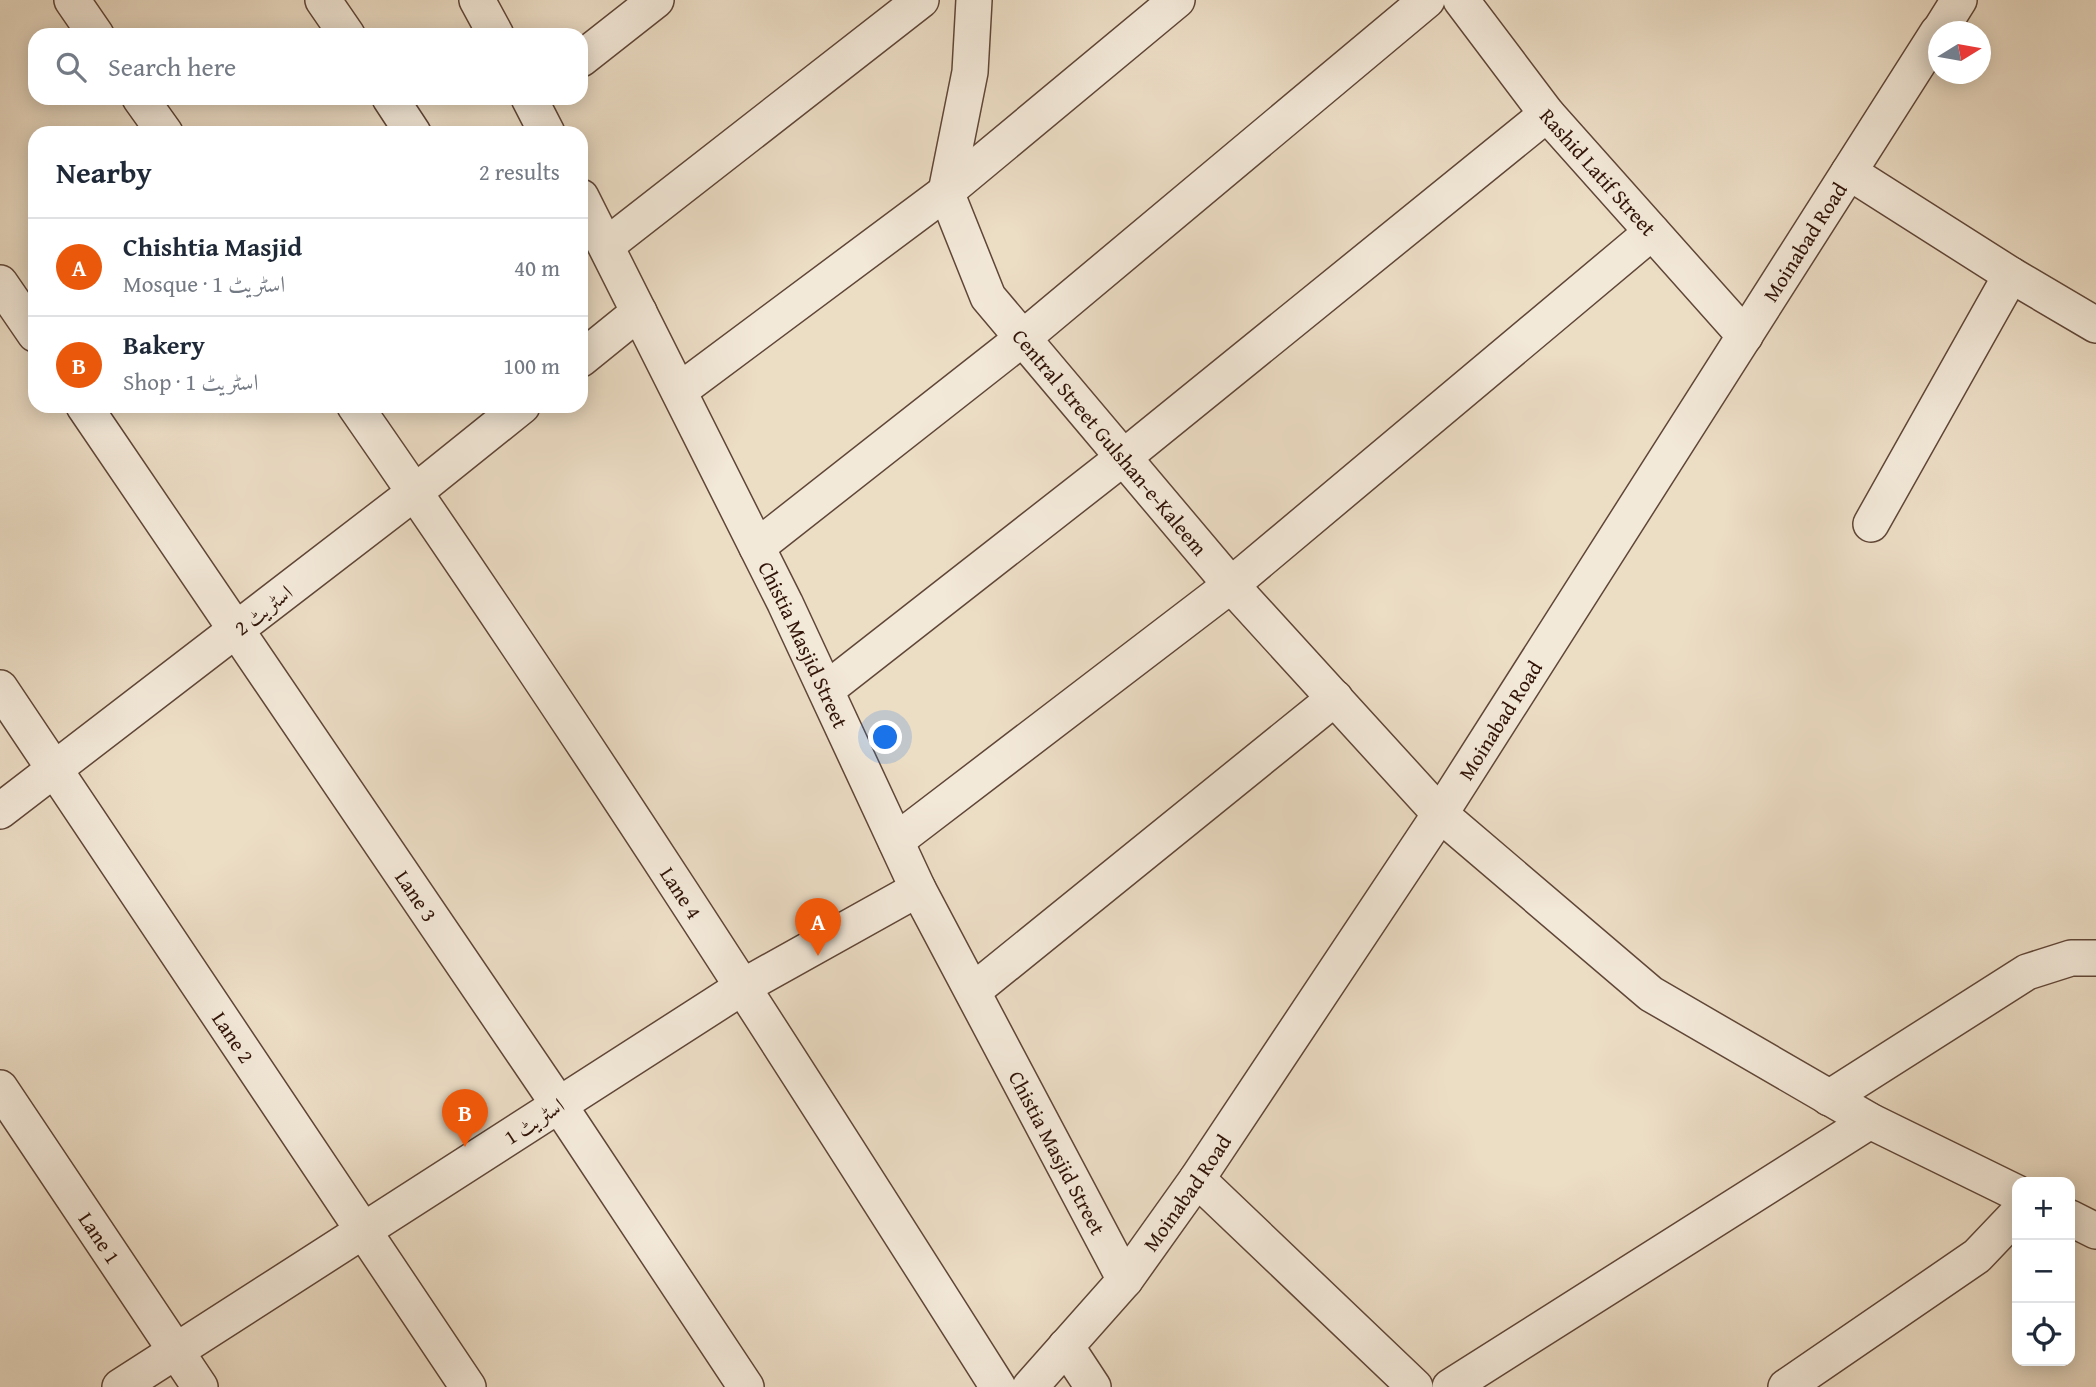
<!DOCTYPE html>
<meta charset="utf-8">
<style>
body{margin:0;font-family:"Gentium Book Plus",Amiri,serif;background:#f2f2f3;color:#1f2937}
.controls{position:absolute;right:21px;bottom:21px;display:grid;overflow:hidden;border-radius:14px;box-shadow:0 4px 18px #0003}
.controls button{width:63px;height:63px;display:grid;place-items:center;padding:0;border:0;border-bottom:2px solid #e0e1e3;background:#fff;color:#1f2937;font:35px sans-serif}
.compass{position:absolute;left:1928px;top:21px;width:63px;height:63px;border-radius:50%;background:#fff;box-shadow:0 4px 18px #0003;rotate:79deg}
.you{position:absolute;left:886px;top:738px;width:24px;height:24px;margin:-18px;border:5px solid #fff;border-radius:50%;background:#1a73e8;box-shadow:0 0 0 10px #1a73e833}
.badge{display:grid;place-items:center;width:46px;height:46px;border-radius:50%;background:#ea580c;color:#fff;font-size:23px;font-weight:700}
.pin{position:absolute;translate:-50% -58px;filter:drop-shadow(0 2px 4px #0008)}
.pin::after{content:'';position:absolute;top:37px;width:24px;height:21px;background:inherit;clip-path:polygon(0 0,100% 0,50% 100%)}
.list{margin:0;padding:0;list-style:none}
h2{display:flex;justify-content:space-between;align-items:center;height:91px;margin:0;padding:0 28px;font-size:30px}
h2 small{font-size:23px;font-weight:400;color:#747a83}
.list li{display:grid;grid-template-columns:46px 1fr auto;gap:21px;align-items:center;box-sizing:border-box;height:98px;padding:0 28px;border-top:2px solid #e0e1e3}
.list b{display:block;font-size:26px;white-space:nowrap}
.list p{margin:0;font-size:23px;white-space:nowrap;color:#747a83}
.list em{font-size:23px;font-style:normal;color:#747a83}
.icon{flex:none;width:38px;height:38px;fill:none;stroke:currentColor;stroke-width:2;stroke-linecap:round;stroke-linejoin:round}
.map{position:relative;flex:none;width:2096px;height:1387px;overflow:hidden}
.search{position:absolute;background:#fff;box-shadow:0 4px 18px #0003;left:28px;top:28px;width:560px;height:77px;display:flex;align-items:center;gap:18px;box-sizing:border-box;padding:0 24px;border-radius:21px;color:#747a83;font-size:26px}
.panel{position:absolute;background:#fff;box-shadow:0 4px 18px #0003;left:28px;top:126px;width:560px;height:287px;border-radius:21px}
.map>svg:first-child{display:block}
</style>
<div class="map">
<svg width="2096" height="1387" viewBox="0 0 2096 1387">
<rect width="100%" height="100%" fill="#ecddc5"/>
<filter id="stains"><feTurbulence type="fractalNoise" baseFrequency=".00286" numOctaves="4"/><feColorMatrix values="0 0 0 0 .2 0 0 0 0 .09 0 0 0 0 .02 0 0 0 .5 -.17"/></filter>
<radialGradient id="worn" r=".72"><stop offset=".6" stop-color="#630" stop-opacity="0"/><stop offset="1" stop-color="#630" stop-opacity=".3"/></radialGradient>
<g fill="none" stroke-linecap="round" stroke-linejoin="round">
<defs>
<g id="minor">
<path d="M72 0 96 35"/>
<path d="M323 0 347 35"/>
<path d="M477 0 496 35"/>
<path id="s1" d="M974 0 970 72 946 192 988 297 1231 585 1440 814 1651 994 1870 1121 2017 1193"/>
<path id="s2" d="M1461 0 1547 114 1745 336"/>
<path d="M1939 32 1959 0"/>
<path d="M581 59 656 0"/>
<path d="M140 98 165 133"/>
<path d="M390 98 413 133"/>
<path d="M529 98 547 133"/>
<path d="M1849 172 2011 275 2096 325"/>
<path id="s3" d="M581 197 785 603 918 889 1125 1280"/>
<path d="M607 245 921 0"/>
<path d="M0 283 35 334"/>
<path d="M581 359 639 312"/>
<path d="M679 391 946 192 1177 0"/>
<path id="s4" d="M84 406 559 1105 746 1387"/>
<path id="s5" d="M355 406C578 727 789 1057 998 1387"/>
<path d="M1871 524 2011 275"/>
<path d="M757 547 1023 338 1427 0"/>
<path id="s6" d="M0 688 468 1387"/>
<path d="M826 690 1124 457 1547 114"/>
<path d="M0 811 415 492 522 406"/>
<path d="M896 841 1231 585 1652 232"/>
<path d="M973 991 1335 698"/>
<path id="s7" d="M0 1088 200 1387"/>
<path d="M1829 1098 2027 972 2071 958H2096"/>
<path d="M1197 1179 1415 1387"/>
<path d="M2070 1218 2096 1231"/>
<path d="M1066 1346 1093 1387"/>
<path d="M120 1387 744 986 918 889"/>
<path id="s8" d="M1030 1387 1125 1280 1197 1179 1440 814 1938 32"/>
<path d="M1450 1387 1870 1121"/>
<path d="M1786 1387 1977 1256 2017 1214"/>
</g>
</defs>
<!-- minor casing -->
<use href="#minor" stroke="#604637" stroke-width="38"/>
<!-- minor -->
<use href="#minor" stroke="#f3e9d9" stroke-width="35"/>
</g>
<g text-anchor="middle" dominant-baseline="central" stroke-width="5" stroke-linejoin="round" paint-order="stroke">
<!-- street labels -->
<g font-size="21" fill="#311408" stroke="#f3e9d9">
<text stroke="none"><textPath href="#s2" startOffset="220">Rashid Latif Street</textPath></text>
<text stroke="none"><textPath href="#s8" startOffset="1384">Moinabad Road</textPath></text>
<text stroke="none"><textPath href="#s1" startOffset="497">Central Street Gulshan-e-Kaleem</textPath></text>
<text transform="translate(263 610) rotate(-38)">اسٹریٹ 2</text>
<text stroke="none"><textPath href="#s3" startOffset="500">Chistia Masjid Street</textPath></text>
<text stroke="none"><textPath href="#s8" startOffset="817">Moinabad Road</textPath></text>
<text stroke="none"><textPath href="#s5" startOffset="586">Lane 4</textPath></text>
<text stroke="none"><textPath href="#s4" startOffset="592">Lane 3</textPath></text>
<text stroke="none"><textPath href="#s6" startOffset="420">Lane 2</textPath></text>
<text transform="translate(534 1121) rotate(-33)">اسٹریٹ 1</text>
<text stroke="none"><textPath href="#s3" startOffset="1068">Chistia Masjid Street</textPath></text>
<text stroke="none"><textPath href="#s8" startOffset="250">Moinabad Road</textPath></text>
<text stroke="none"><textPath href="#s7" startOffset="180">Lane 1</textPath></text>
</g>
</g>
<rect width="100%" height="100%" filter="url(#stains)"/>
<rect width="100%" height="100%" fill="url(#worn)"/>
</svg>
<div class="controls">
<button>+</button>
<button>−</button>
<button><svg class="icon" aria-label="locate" viewBox="0 0 24 24"><circle cx="12" cy="12" r="6"/><path d="M12 2v4M12 18v4M2 12h4M18 12h4"/></svg></button>
</div>
<svg class="compass" viewBox="-18 -18 36 36"><path d="M0-13l5 13h-10z" fill="#e53935"/><path d="M0 13l5-13h-10z" fill="#747a83"/></svg>
<div class="you"></div>
<div class="pin badge" style="left:818px;top:956px">A</div>
<div class="pin badge" style="left:465px;top:1147px">B</div>
<div class="search"><svg class="icon" aria-label="search" viewBox="0 0 24 24"><circle cx="10" cy="10" r="6"/><path d="M15 15l6 6"/></svg>Search here</div>
<section class="panel">
<h2>Nearby<small>2 results</small></h2>
<ul class="list">
<li><span class="badge">A</span><div><b>Chishtia Masjid</b><p>Mosque · اسٹریٹ 1</p></div><em>40 m</em></li>
<li><span class="badge">B</span><div><b>Bakery</b><p>Shop · اسٹریٹ 1</p></div><em>100 m</em></li>
</ul>
</section>
</div>
